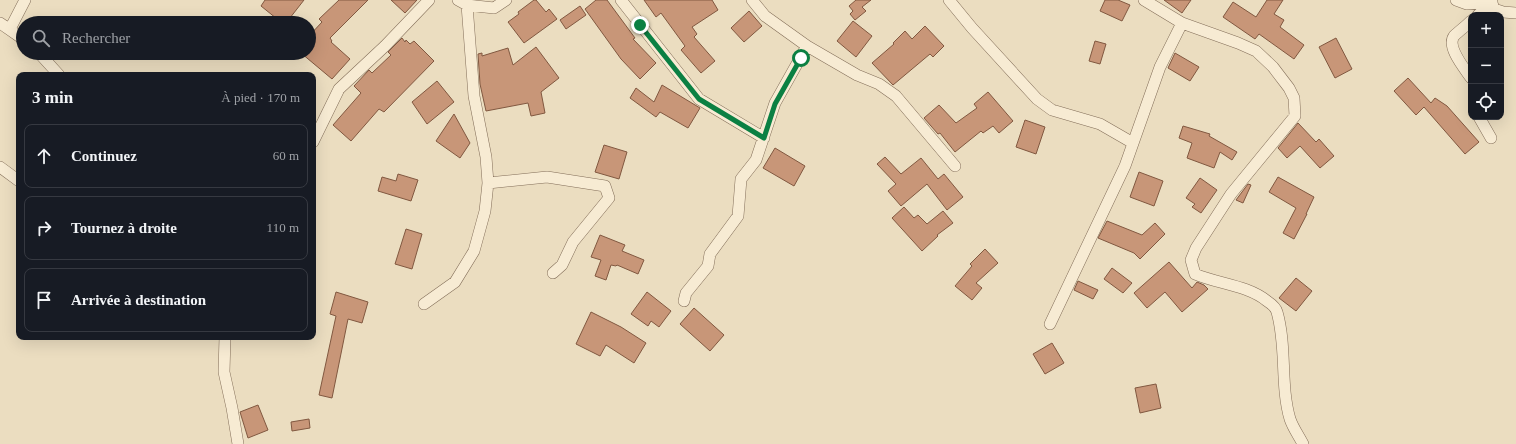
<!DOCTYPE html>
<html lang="fr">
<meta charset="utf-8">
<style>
body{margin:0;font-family:"Times New Roman",serif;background:#242831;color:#f1f3f6}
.controls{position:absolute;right:12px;top:12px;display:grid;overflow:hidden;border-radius:8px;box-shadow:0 4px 16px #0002}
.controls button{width:36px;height:36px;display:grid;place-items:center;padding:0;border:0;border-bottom:1px solid #363941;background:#171b24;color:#f1f3f6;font:20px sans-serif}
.stop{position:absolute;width:12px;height:12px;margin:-9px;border:3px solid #0b8043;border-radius:50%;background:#fff}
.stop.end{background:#0b8043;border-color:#fff;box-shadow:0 1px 4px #0008}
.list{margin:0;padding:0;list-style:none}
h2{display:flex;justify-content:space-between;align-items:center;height:52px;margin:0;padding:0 16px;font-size:17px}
h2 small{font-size:13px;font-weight:400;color:#9ea1a6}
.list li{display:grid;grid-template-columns:26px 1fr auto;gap:12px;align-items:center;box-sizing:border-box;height:64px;margin:0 8px 8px;padding:0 8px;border:1px solid #363941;border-radius:8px}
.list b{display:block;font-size:15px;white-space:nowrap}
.list em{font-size:13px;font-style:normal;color:#9ea1a6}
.icon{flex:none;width:22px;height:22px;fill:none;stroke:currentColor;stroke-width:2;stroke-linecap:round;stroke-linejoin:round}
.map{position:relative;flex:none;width:1516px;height:444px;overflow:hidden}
.search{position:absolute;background:#171b24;box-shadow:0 4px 16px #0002;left:16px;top:16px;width:300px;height:44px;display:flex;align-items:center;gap:10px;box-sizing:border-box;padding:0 14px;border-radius:22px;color:#9ea1a6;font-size:15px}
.panel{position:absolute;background:#171b24;box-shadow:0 4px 16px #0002;left:16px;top:72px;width:300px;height:268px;border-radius:8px}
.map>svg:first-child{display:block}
</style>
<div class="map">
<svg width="1516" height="444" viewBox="0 0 1516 444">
<rect width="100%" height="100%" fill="#ebddc0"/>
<!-- building -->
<path fill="#c89678" stroke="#815840" d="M265 0H304L286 23H282L261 6Z
M339 0H368L330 38 332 41 331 42 350 59 332 79 301 53H309V36L322 22 319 19Z
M391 0H417L405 13Z
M534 0H536L546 12 549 9 557 19 524 43 508 22 519 14 518 12Z
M596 0H607L635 38 633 39 656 63 640 79 621 59 585 9Z
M644 0H712L718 10 692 27 697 34 694 37 715 61 701 73 681 50 685 46 661 13 656 17Z
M856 0H871L862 7 866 11 855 20 850 14 853 11 849 6Z
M1105 0H1118L1130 5 1122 21 1100 11Z
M1164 0H1191L1182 13Z
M1267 0H1283L1274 14 1284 20 1280 27 1304 45 1294 59 1259 34 1255 39 1223 17 1233 2 1256 17Z
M580 6 586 15 566 29 560 20Z
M749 11 762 26 744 42 731 28Z
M853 21 872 36 856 57 837 41Z
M925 26 944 46 933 57 930 54 893 85 872 63 894 44 893 43 905 31 912 39Z
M402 38 405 42 406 40 410 44 414 41 434 61 384 112 379 109 351 141 333 125 361 93 354 86 369 70 372 73 391 55 388 52Z
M1336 38 1352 69 1335 78 1319 47Z
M1095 41 1106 44 1100 64 1089 61Z
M536 47 559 78 541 92 545 113 531 116 528 103 486 111 480 84 478 54 482 53V56L508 48 513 65Z
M1175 53 1199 67 1190 81 1168 68Z
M1408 78 1431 103 1435 98 1447 106 1479 142 1465 154 1424 107 1416 115 1394 91Z
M437 81 454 102 427 124 412 102Z
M662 85 700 108 688 128 660 112 656 117 630 98 636 88 654 102Z
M988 92 1013 121 999 133 993 126 983 133 981 131 955 152 940 133 938 134 924 118 939 105 956 123 977 108 974 104Z
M454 114 470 143 460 158 436 141Z
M1025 120 1045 127 1036 154 1016 147Z
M1298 123 1316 142 1319 139 1334 156 1320 168 1300 146 1287 158 1278 148Z
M1183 126 1210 134 1209 136 1237 152 1232 160 1220 152 1214 168 1187 158 1192 143 1179 138Z
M604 145 627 152 619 179 595 172Z
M775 148 805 166 794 186 763 168Z
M885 157 901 174 921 158 938 179 944 174 963 197 947 210 927 184 901 206 888 191 896 184 877 164Z
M1139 172 1163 181 1154 206 1130 197Z
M398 174 418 180 411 201 378 191 382 177 396 181Z
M1278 177 1314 197 1306 214H1307L1294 239 1283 233 1296 208 1269 192Z
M1200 178 1217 190 1201 213 1192 207 1195 204 1186 198Z
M1248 184 1251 185 1243 203 1236 200Z
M904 207 914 218 918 215 927 224 943 211 953 223 937 235 938 236 922 251 892 218Z
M1107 221 1142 235 1155 223 1165 234 1140 259 1134 253 1098 238Z
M406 229 422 234 412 269 395 264Z
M600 235 625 245 622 251 644 260 638 274 617 265 616 266 611 265 606 280 595 276 601 260 591 257Z
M985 249 998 263 976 283 982 288 972 300 955 286 972 266 970 264Z
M1169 262 1192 288 1197 282 1204 285 1208 289 1182 312 1165 292 1147 308 1134 293Z
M1112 268 1132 283 1123 293 1104 279Z
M1296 278 1312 291 1296 311 1279 298Z
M1078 281 1098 290 1093 299 1074 290Z
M336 292 368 302 362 323 348 319 332 398 319 395 336 316 330 314Z
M647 292 671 311 659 327 651 321 648 326 631 314Z
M694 308 724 335 710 351 680 324Z
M591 312 621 327 646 343 634 363 606 345 600 356 576 344Z
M1052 343 1064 363 1045 374 1033 354Z
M1156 384 1161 408 1140 413 1135 388Z
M258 405 268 430 248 438 240 412Z
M309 419 310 428 292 431 291 422Z"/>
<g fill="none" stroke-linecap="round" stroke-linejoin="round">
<defs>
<path id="street" d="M458 0 467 5 494 8 506 0
M621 0 699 99 764 138
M752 0 765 16 807 46 857 75 879 84 896 96 955 166
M949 0 972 28 1037 99 1052 110 1100 124 1133 143
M1144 0 1182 23 1238 43 1256 51 1273 67 1289 88 1294 98 1295 116 1231 194 1196 248 1191 260 1195 274C1218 284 1247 285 1267 301 1270 303 1276 308 1277 312 1287 347 1280 385 1290 419 1293 428 1299 436 1303 444
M1456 0 1467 4 1492 2
M1491 0 1494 9 1503 12 1516 13
M1478 15 1492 2
M1471 21C1466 26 1459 31 1454 36 1446 47 1465 69 1471 78
M0 23 23 39
M10 29 25 0
M39 53 59 75
M1479 117 1491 138
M313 142 339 89 385 46 429 0
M0 167 19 181
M488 183 547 177 605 186 609 198 573 242 562 265 553 273
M684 301 686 293 708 266 710 254 738 216 741 179 756 160 775 103 807 46
M424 304 455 282 474 251 485 211 488 183 486 157 474 96 467 5
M1050 324 1125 166 1160 67 1182 23
M225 337 224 372 232 408 238 444"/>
</defs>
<!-- street casing -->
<use href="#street" stroke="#836e59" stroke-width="12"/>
<!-- street -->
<use href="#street" stroke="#f7ebd3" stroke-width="11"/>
</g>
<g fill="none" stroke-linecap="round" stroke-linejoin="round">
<!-- route -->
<path stroke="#0b8043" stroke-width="5" d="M640 25 699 99 764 138 775 104 801 58"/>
</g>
</svg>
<div class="controls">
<button>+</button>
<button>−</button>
<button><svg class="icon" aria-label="locate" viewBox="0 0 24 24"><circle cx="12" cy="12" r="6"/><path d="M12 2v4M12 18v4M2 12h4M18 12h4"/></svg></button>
</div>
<div class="stop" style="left:801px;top:58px"></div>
<div class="stop end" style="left:640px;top:25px"></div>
<div class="search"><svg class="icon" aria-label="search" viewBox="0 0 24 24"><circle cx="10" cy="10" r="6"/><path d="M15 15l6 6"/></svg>Rechercher</div>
<section class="panel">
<h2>3 min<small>À pied · 170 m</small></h2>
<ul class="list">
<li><svg class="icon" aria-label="ahead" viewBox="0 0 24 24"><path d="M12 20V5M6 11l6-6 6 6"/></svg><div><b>Continuez</b></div><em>60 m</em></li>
<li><svg class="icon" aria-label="right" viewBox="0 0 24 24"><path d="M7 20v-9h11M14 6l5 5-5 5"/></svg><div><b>Tournez à droite</b></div><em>110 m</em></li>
<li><svg class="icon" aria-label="arrive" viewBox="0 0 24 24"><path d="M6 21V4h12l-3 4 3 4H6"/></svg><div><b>Arrivée à destination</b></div></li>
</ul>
</section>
</div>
